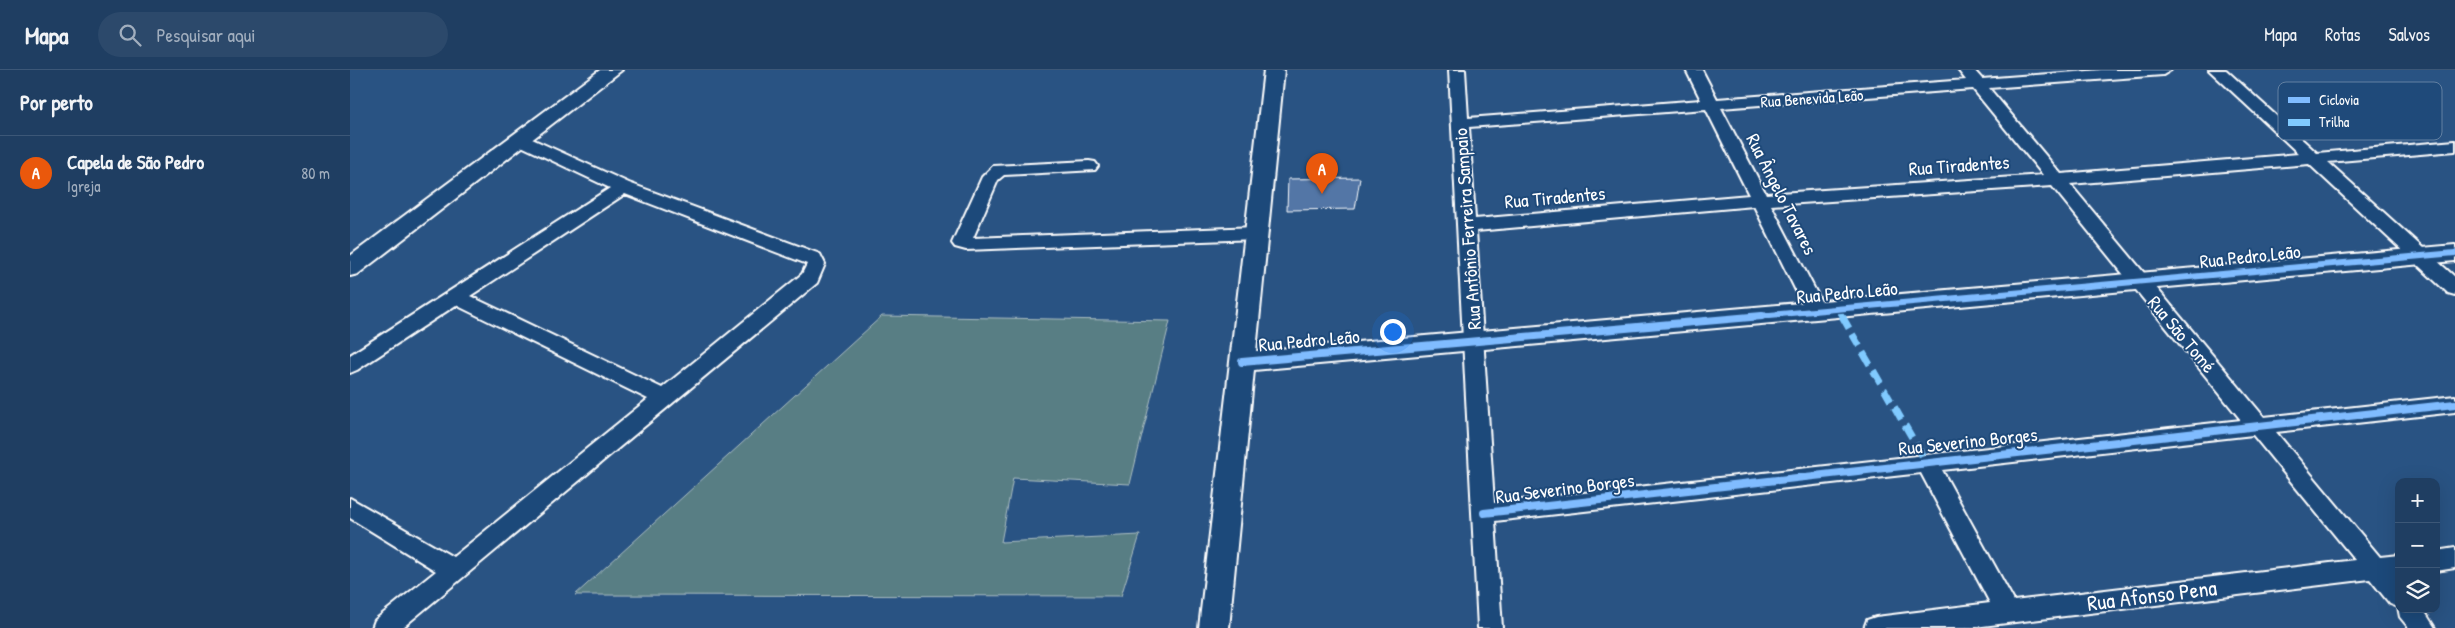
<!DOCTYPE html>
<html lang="pt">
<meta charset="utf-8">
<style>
body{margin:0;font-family:"Patrick Hand",sans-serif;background:#2c496b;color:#f1f3f6}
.controls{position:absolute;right:15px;bottom:15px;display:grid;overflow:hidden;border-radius:10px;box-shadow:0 5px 20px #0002}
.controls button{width:45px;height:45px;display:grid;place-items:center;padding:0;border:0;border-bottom:1px solid #3c5777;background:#1f3e62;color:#f1f3f6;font:25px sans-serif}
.you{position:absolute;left:1042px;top:261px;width:18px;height:18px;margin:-12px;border:4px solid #fff;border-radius:50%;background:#1a73e8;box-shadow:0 0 0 8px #1a73e833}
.badge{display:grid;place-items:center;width:32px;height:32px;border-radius:50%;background:#ea580c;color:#fff;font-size:16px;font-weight:700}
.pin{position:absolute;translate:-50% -41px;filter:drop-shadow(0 1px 2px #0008)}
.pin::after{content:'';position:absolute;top:26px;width:18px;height:15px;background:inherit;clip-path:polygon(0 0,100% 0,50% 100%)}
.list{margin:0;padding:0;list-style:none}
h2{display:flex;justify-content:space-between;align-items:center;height:65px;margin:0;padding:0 20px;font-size:21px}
h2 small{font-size:16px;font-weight:400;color:#a1aebe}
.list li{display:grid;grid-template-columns:32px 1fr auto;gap:15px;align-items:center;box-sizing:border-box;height:75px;padding:0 20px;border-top:1px solid #3c5777}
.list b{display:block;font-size:19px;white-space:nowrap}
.list p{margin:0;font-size:16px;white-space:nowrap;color:#a1aebe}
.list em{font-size:16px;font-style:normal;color:#a1aebe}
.icon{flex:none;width:28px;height:28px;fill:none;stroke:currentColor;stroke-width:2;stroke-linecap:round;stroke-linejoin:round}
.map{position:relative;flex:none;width:2105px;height:558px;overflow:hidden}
header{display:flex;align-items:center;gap:30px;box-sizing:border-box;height:70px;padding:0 25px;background:#1f3e62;border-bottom:1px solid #3c5777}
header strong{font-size:24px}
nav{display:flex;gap:28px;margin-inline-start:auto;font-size:18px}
.search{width:350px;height:45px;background:#2c496b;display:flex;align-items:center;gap:12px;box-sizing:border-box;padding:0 18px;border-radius:28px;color:#a1aebe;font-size:19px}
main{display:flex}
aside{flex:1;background:#1f3e62}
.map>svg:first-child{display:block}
</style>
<header>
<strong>Mapa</strong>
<div class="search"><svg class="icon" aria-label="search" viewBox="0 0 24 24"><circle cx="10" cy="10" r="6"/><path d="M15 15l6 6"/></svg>Pesquisar aqui</div>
<nav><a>Mapa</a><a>Rotas</a><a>Salvos</a></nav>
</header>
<main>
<aside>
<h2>Por perto<small></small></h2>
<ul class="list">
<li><span class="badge">A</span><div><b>Capela de São Pedro</b><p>Igreja</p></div><em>80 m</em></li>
</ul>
</aside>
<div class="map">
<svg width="2105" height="558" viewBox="0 0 2105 558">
<rect width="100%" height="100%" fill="#295383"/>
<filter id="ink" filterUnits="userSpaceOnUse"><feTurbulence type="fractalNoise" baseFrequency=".02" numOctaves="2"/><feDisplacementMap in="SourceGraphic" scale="10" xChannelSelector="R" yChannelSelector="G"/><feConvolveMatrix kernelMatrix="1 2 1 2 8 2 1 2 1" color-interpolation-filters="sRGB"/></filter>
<g filter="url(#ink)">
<!-- green -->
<path fill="#587e84" stroke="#acbec2" d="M532 246 820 251 780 414 663 408 651 472 790 465 771 526 225 525Z"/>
<!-- building -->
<path fill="#5376a6" stroke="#fff" d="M1010 108 1005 139 937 140 938 109Z"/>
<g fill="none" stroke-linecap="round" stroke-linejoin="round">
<defs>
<path id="minor" d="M1099 0H1115L1118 48 1351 30 1336 0H1352L1367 29 1616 10 1608 0H1624L1632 9 1751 0H1821L1813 5 1639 18 1711 104 1949 84 1859 0H1876L1967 83 2105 71V81L1978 92 2105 207V225L2098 223 1959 94 1720 114 1914 347 2105 326V342L1926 362 2030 487 2049 485V505L2046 506 2049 509V539H2073L2085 558H2059L2050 547 2048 537 2040 534 2020 509 1616 558H1514L1517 550 1526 547 1640 533 1571 403 1145 451 1152 558H1128ZM1623 19 1693 105 1416 124 1371 38ZM1356 39 1399 125 1125 149 1119 57ZM1702 116 1891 350 1144 433 1126 161 1404 136 1456 241 1459 246 1466 248 1473 246 1476 241 1421 135ZM1903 365 2005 490 1664 531 1592 400Z
M171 64 279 113 470 184 475 194 467 213 52 558H22L25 550 86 501 0 448V428L103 487 298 329 106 235 7 300 0 303V285L260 118 165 73 163 69 165 65ZM275 124 457 194 452 204 312 318 120 226Z
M739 91 745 92 748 96 745 100 654 105 648 110 623 168 906 157 912 159 915 163 912 167 906 169 616 180 605 177 602 173 632 107 643 96Z
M2105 478V498L2086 501V481Z"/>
<path id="tertiary" d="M250 0H272L8 204 0 206V186Z
M914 0H934L906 281 2105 175V191L904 300 879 558H849Z"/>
</defs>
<!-- minor casing -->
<use href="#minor" stroke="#fff" stroke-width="4"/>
<!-- tertiary casing -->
<use href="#tertiary" stroke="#fff" stroke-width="4"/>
<!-- minor -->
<use href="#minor" fill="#1f4a7a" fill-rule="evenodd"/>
<!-- tertiary -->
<use href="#tertiary" fill="#1f4a7a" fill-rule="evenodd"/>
<!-- quiet-far1 -->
<path stroke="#80caff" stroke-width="5.5" stroke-dasharray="11 5.5" stroke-linecap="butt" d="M1488 239 1493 247"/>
<!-- quiet -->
<path stroke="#80caff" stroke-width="7" stroke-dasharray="14 7" stroke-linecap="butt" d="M1492 246 1576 392"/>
<defs>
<path id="cycleway-far1" d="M1398 247 2105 183"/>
<path id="cycleway" d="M892 292 1412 246
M1134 443 2105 334"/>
</defs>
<!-- cycleway-far1 casing -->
<use href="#cycleway-far1" stroke="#1f4a7a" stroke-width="9"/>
<!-- cycleway casing -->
<use href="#cycleway" stroke="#1f4a7a" stroke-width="11"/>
<!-- cycleway-far1 -->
<use href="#cycleway-far1" stroke="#80bcff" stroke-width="6"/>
<!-- cycleway -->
<use href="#cycleway" stroke="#80bcff" stroke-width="8"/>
</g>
</g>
<g text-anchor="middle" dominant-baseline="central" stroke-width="4" stroke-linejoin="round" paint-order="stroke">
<!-- far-street labels -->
<g font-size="16" fill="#fff" stroke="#1f4a7a">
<text transform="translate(1462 28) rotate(-4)">Rua Benevida Leão</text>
</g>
<!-- street labels -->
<g font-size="19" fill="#fff" stroke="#1f4a7a">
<text transform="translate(1609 95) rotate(-4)">Rua Tiradentes</text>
<text transform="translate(1432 124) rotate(63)">Rua Ângelo Tavares</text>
<text transform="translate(1205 127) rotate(-5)">Rua Tiradentes</text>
<text transform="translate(1117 159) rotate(-94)">Rua Antônio Ferreira Sampaio</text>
<text transform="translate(1900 186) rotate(-6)">Rua Pedro Leão</text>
<text transform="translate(1497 222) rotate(-5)">Rua Pedro Leão</text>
<text transform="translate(1832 264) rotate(50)">Rua São Tomé</text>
<text transform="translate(959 270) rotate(-5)">Rua Pedro Leão</text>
<text transform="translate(1618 371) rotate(-6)">Rua Severino Borges</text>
<text transform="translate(1215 418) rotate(-7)">Rua Severino Borges</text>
</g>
<!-- near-street labels -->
<g font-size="22" fill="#fff" stroke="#1f4a7a">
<text transform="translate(1802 525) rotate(-7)">Rua Afonso Pena</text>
</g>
</g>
<!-- legend -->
<rect x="1928" y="12" width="164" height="58" rx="8" fill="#1f4a7a" stroke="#6280a2" stroke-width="1"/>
<rect x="1938" y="27" width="22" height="6" fill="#80bcff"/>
<rect x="1938" y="49" width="22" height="7" fill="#80caff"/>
<g font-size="14" fill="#fff">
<text x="1969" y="35">Ciclovia</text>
<text x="1969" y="57">Trilha</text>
</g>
</svg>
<div class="controls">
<button>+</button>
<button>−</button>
<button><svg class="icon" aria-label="layers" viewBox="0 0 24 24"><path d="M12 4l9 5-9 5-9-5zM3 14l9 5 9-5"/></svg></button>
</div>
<div class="you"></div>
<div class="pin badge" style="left:972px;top:124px">A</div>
</div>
</main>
